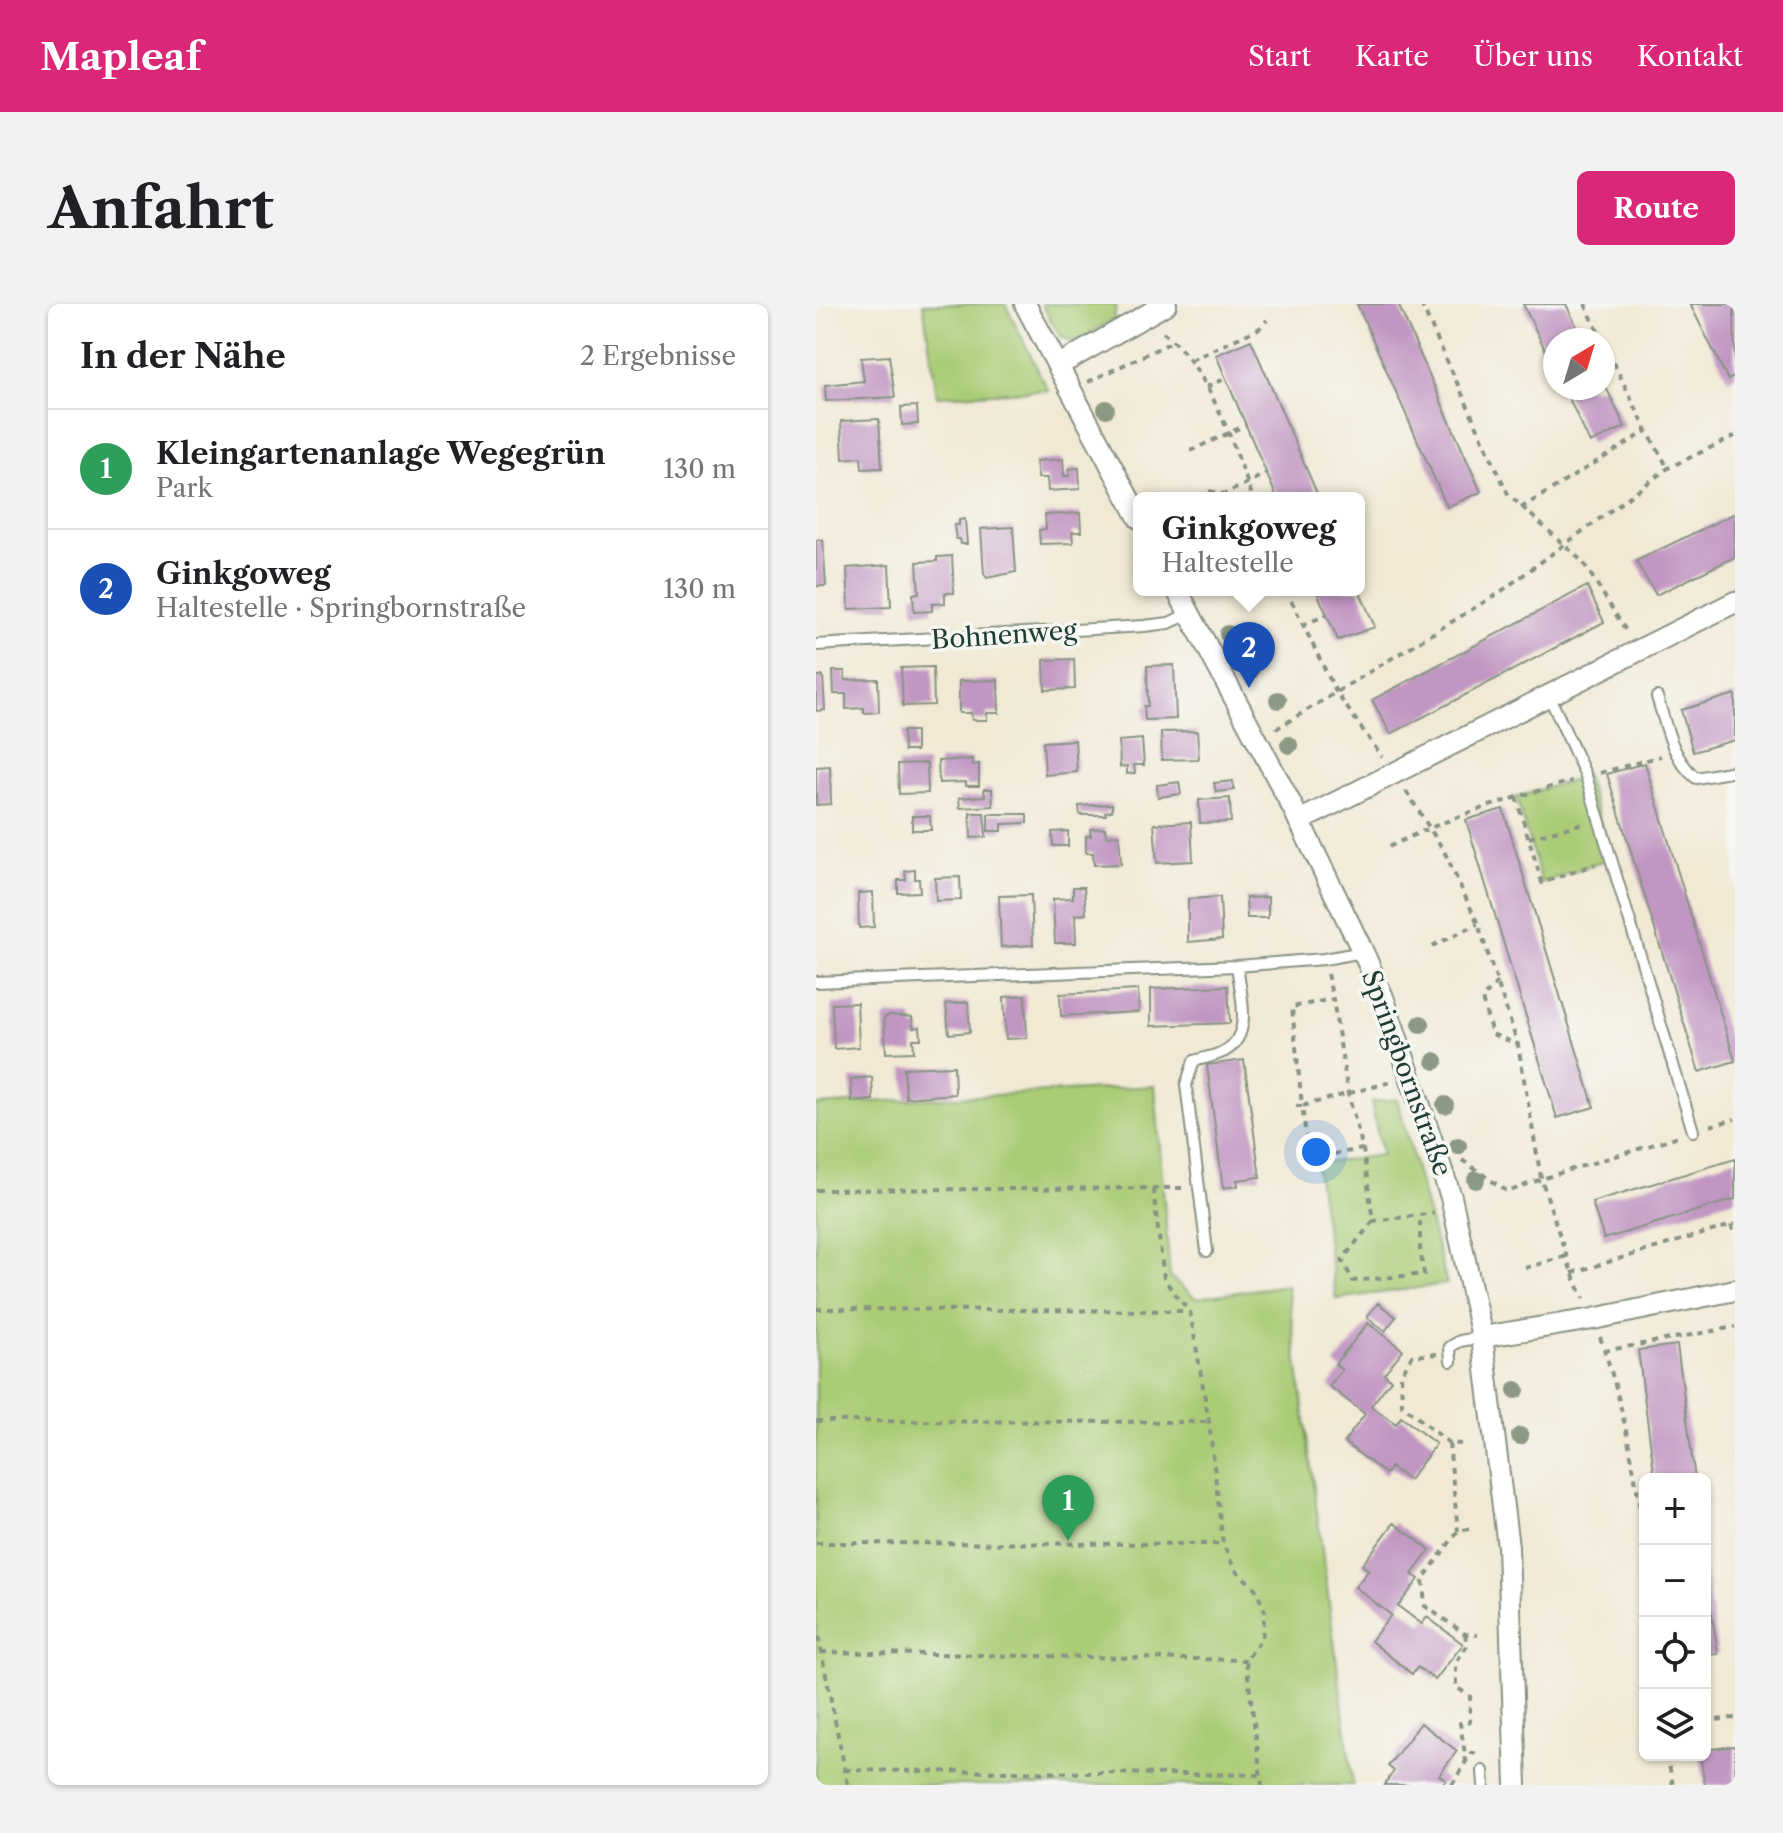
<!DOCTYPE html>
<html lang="de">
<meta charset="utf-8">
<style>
body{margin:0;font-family:"Libre Caslon Text",serif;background:#f2f2f2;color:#202124}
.controls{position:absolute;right:24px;bottom:24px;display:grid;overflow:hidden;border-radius:12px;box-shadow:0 2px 6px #0004}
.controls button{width:72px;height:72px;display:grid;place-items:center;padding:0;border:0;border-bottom:2px solid #e0e0e0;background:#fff;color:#202124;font:40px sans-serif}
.compass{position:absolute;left:727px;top:24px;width:72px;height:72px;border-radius:50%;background:#fff;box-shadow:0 2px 6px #0004;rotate:38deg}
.you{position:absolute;left:500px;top:848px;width:28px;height:28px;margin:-20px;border:6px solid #fff;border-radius:50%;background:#1a73e8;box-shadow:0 0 0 12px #1a73e833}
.badge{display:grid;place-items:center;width:52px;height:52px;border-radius:50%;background:#db2777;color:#fff;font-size:26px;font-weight:700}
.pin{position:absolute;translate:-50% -66px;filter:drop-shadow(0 2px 4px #0008)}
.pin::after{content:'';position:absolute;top:42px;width:28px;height:24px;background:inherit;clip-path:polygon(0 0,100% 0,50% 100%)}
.popup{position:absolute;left:317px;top:188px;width:232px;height:104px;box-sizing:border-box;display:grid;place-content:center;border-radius:12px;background:#fff;filter:drop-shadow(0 2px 6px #0005);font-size:26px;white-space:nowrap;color:#757577}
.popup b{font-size:30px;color:#202124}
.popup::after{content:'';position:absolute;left:50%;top:100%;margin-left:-16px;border:16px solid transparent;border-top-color:#fff}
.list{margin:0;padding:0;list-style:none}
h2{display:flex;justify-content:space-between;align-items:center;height:104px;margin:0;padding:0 32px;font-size:34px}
h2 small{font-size:26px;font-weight:400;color:#757577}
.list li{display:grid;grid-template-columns:52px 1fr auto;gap:24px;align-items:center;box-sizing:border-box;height:120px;padding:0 32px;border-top:2px solid #e0e0e0}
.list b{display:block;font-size:30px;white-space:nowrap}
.list p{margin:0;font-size:26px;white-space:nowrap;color:#757577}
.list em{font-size:26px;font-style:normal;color:#757577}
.icon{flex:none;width:44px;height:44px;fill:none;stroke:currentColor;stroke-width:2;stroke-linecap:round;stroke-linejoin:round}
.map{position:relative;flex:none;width:919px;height:1481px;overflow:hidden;border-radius:12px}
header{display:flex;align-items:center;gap:48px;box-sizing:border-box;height:112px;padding:0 40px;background:#db2777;color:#fff}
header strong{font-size:38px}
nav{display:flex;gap:44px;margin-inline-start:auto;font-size:28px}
.intro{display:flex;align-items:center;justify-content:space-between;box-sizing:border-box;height:192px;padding:0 48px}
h1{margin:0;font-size:56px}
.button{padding:20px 36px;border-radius:12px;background:#db2777;color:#fff;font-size:28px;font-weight:700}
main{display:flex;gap:48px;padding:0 48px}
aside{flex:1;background:#fff;border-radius:12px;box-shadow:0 2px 6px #0004}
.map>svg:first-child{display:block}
</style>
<header>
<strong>Mapleaf</strong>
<nav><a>Start</a><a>Karte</a><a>Über uns</a><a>Kontakt</a></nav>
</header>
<div class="intro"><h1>Anfahrt</h1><a class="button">Route</a></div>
<main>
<aside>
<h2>In der Nähe<small>2 Ergebnisse</small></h2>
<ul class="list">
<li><span class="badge" style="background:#2e9e5b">1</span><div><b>Kleingartenanlage Wegegrün</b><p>Park</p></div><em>130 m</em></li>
<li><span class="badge" style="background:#1a4fb4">2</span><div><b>Ginkgoweg</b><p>Haltestelle · Springbornstraße</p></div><em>130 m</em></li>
</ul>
</aside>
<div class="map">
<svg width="919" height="1481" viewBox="0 0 919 1481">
<rect width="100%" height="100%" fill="#f6f6f2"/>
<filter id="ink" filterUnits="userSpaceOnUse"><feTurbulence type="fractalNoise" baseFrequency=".0125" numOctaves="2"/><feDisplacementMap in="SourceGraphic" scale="16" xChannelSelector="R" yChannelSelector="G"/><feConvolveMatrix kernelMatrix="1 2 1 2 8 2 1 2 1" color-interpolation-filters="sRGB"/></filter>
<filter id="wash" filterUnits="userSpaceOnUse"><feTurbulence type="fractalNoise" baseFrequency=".006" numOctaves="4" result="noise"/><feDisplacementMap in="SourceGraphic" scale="32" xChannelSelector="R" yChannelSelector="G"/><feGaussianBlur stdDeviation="1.8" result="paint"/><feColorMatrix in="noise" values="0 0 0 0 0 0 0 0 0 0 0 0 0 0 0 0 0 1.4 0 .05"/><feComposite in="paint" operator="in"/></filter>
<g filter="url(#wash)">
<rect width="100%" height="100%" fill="#f1e9d4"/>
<!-- green -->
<path fill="#a9cc75" stroke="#648454" stroke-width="2" d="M107 0H189L232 86 121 92Z
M226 0H299L300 1 298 15C253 42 252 51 226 0Z
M770 472 795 554 726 579 700 493Z
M339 782 354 973 380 994 471 981 537 1481H0V801Z
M581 795 631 980 520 995 500 860 566 851 555 798Z"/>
<g id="blocks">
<!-- building -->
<path fill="#c196c2" d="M541 0H582L665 188 631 203Z
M707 0H750L767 36H739V66Z
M874 0H918L919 72 912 76Z
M435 36 503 194H461L400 51Z
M73 52 79 93 10 97 9 81 48 77 45 54Z
M787 77 809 123 774 139 748 84H787Z
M101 102 102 120 86 121 85 103Z
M63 115 66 164 46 165 45 153 27 155 25 117Z
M247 155 248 172H253V165L263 164 264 185 232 187 231 174H222L220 157Z
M264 209 265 228H256L257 239 224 240 223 226 230 225 229 211Z
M919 209V253L840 291 820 257Z
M149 215 151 240H145L144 235H140L138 221H143V216Z
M197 223 200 268 171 274 168 270 165 225Z
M0 236H7L10 282H0Z
M136 252 138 289H129V299L116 300V307L98 308 97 290 103 289 101 258 121 257V253Z
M73 261 75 303 33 305 31 264Z
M771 282 788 318 575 430 556 396Z
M500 286H543L559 323 522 336Z
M258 355 259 385 229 386 228 356Z
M358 361 360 415 329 416 328 402H332L331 362Z
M117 363 118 401 87 402 85 364Z
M17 367H29V376L62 375 63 408 48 409V404L30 405V390H18Z
M0 372H7L9 406 0 407Z
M182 376 183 409H171V416H156L155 409H143V377Z
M919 390V436L877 448 865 406Z
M87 427H100V447H88Z
M381 427 383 455 346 456 345 428Z
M326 435 328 461H318L319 469 311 470V462L304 463 303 437Z
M259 436 261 468 229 471 227 438Z
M156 455V461L163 460V482H150V478L123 479 122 457Z
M111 459 112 489 83 490 82 460Z
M829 459 919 757 883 768 791 470Z
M14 462 15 500 0 501V463Z
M417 477 418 486 400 488 398 479Z
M363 478 365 490 342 493 341 481Z
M168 485H176L177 502 144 504 143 494 169 492Z
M414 494 415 518 384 519 383 496Z
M296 500V507L289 508 290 511H264L263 502Z
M687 505 778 803 741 814 650 516Z
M154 509H168L170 533 155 534Z
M172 510H211V519L186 520V527H172Z
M96 512H114L115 526H96Z
M375 518 377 557 341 559 338 520Z
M289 524 290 532 303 531 305 560 278 561 277 549H270V532H275L274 525Z
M252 527V542H237L236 528Z
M99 566V575H103L104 588 82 589V576H90L89 567Z
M144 573 145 596 120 597 119 574Z
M257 583H268L270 610 259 611 260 639H239L237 595 257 594Z
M57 588 58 623 43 624 42 589Z
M215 591 217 641 185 643 183 592Z
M404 593 406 635 372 638V595Z
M452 593V614H431L430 594Z
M412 682 414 719 335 722V685Z
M322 686 323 708 245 712 244 690Z
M209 691 211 734 190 735 188 693Z
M152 698 154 728 133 730 130 700Z
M41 699 43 743 18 745 16 700Z
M73 711 96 713 97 724 104 723 105 735H97L98 748 70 749 68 714Z
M428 756 444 873 421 876 422 882 407 884 391 761Z
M138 762 139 790 90 794 88 764Z
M56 773 57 796 36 798 35 775Z
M919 855V895L788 935 776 898Z
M562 999 580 1013 569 1027 551 1013Z
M552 1019 587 1046 568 1070 575 1076 555 1102 580 1120 585 1113 620 1140 593 1176 575 1163 570 1170 528 1138 549 1110 513 1082 526 1066 519 1060Z
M861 1041 879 1175H839L822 1046Z
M578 1219 614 1246 596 1270 603 1275 582 1302 606 1320 611 1313 647 1340 619 1376 602 1363 596 1370 555 1337 575 1311 539 1283 553 1266 546 1261Z
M889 1265 902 1350 889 1351Z
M605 1419 641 1447 623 1471 630 1476 626 1481H568L578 1467 572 1462Z
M919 1442V1481H889L884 1451H889V1446Z"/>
</g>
</g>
<g filter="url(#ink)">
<use href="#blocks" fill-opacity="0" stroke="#889384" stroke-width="2"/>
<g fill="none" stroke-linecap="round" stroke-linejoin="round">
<defs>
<path id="service" d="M0 341 328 322 353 319 374 309
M733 392 770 472 877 827
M841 393C851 423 855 453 880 474L919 467
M0 678 421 662 508 655 547 648
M391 947 370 781 378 757C387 754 400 752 409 747 438 730 424 688 421 662
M635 1057 634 1043 644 1037 666 1033
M667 1467 668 1481"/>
<path id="minor" d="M209 0 323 214
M243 61 350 0
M361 286 476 502 547 648 567 693 635 893 666 1033 692 1243 700 1481
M483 517 919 298
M666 1033 777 1015 919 986"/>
</defs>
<!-- service casing -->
<use href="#service" stroke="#889384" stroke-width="14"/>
<!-- minor casing -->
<use href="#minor" stroke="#889384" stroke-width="24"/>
<!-- path -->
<path stroke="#889384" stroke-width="4" stroke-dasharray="6 6" stroke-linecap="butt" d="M605 0 692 190 767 258 812 330
M769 0 786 36
M347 28C393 64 417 140 437 194
M787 37 831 127 852 164
M375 56 444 24 451 16
M272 78 358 37
M390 83 411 74
M374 147 430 121
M393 187 409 190 451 169
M705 204 831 127
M470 286 520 388 566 453
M486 321 511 311
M460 425 683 289 852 164 919 132
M784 469 845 452
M590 487 628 547 662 620 702 741 725 874 756 969 768 995
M700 493 726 579 779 560
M713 534 768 519
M573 543C632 513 693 495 756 477
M616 642 662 620
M511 670 517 695
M681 678 666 695 676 730 701 740
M480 802H486L476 703 517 695 532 790 547 845 557 917 618 909
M894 822 919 815
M547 845 493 854 486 802 575 778
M646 856 692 888C747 865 806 852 862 832
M337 885 348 974 359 991 374 1007 393 1118 407 1240 419 1266 439 1284 449 1307 446 1334 430 1356 446 1481
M0 886 366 884
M557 917 526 956 537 977 608 970 604 946V911
M915 921 919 931
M709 964 751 952
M756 969 919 920
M0 1005 372 1007
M784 1033C808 1101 820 1171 829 1243
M788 1047 919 1023
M621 1050 596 1052 585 1071 586 1101 633 1139 645 1140
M0 1117 393 1118
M633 1139 642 1227
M653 1225 642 1227 607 1275 609 1302 649 1330 662 1331
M0 1239 406 1240
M0 1321 32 1481
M649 1330 651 1342 640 1358V1383L654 1392V1418L644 1419 650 1457
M5 1348 430 1356
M889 1417 919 1414
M851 1451 857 1481
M29 1466 445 1471
M636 1481 655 1449H663"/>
<!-- service -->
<use href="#service" stroke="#fff" stroke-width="10"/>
<!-- minor -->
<use href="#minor" stroke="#fff" stroke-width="20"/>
</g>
<!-- trees -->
<g fill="#8d9a83">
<circle cx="290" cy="105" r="9"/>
<circle cx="412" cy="330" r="9"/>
<circle cx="434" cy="367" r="9"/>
<circle cx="462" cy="396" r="9"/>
<circle cx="473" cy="441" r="9"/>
<circle cx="605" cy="720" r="9"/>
<circle cx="619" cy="757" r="9"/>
<circle cx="629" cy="801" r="9"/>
<circle cx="642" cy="842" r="9"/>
<circle cx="660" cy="876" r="9"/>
<circle cx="700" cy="1086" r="9"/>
<circle cx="704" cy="1132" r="9"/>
</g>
</g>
<g text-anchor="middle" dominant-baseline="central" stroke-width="7" stroke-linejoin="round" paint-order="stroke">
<!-- street labels -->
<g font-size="26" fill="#1f3d34" stroke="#f6f6f2">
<text transform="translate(188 331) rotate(-4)">Bohnenweg</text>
<text transform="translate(591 769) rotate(70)">Springbornstraße</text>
</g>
</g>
</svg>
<div class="controls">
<button>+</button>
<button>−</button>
<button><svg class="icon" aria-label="locate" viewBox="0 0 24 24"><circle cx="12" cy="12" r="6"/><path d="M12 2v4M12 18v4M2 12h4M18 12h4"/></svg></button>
<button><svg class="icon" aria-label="layers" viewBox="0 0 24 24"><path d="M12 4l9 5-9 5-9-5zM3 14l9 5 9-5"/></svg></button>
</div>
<svg class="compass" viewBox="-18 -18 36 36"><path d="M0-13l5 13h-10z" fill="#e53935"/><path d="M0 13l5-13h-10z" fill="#757577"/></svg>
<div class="you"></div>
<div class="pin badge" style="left:252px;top:1237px;background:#2e9e5b">1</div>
<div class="pin badge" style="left:433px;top:384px;background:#1a4fb4">2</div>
<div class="popup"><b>Ginkgoweg</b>Haltestelle</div>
</div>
</main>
